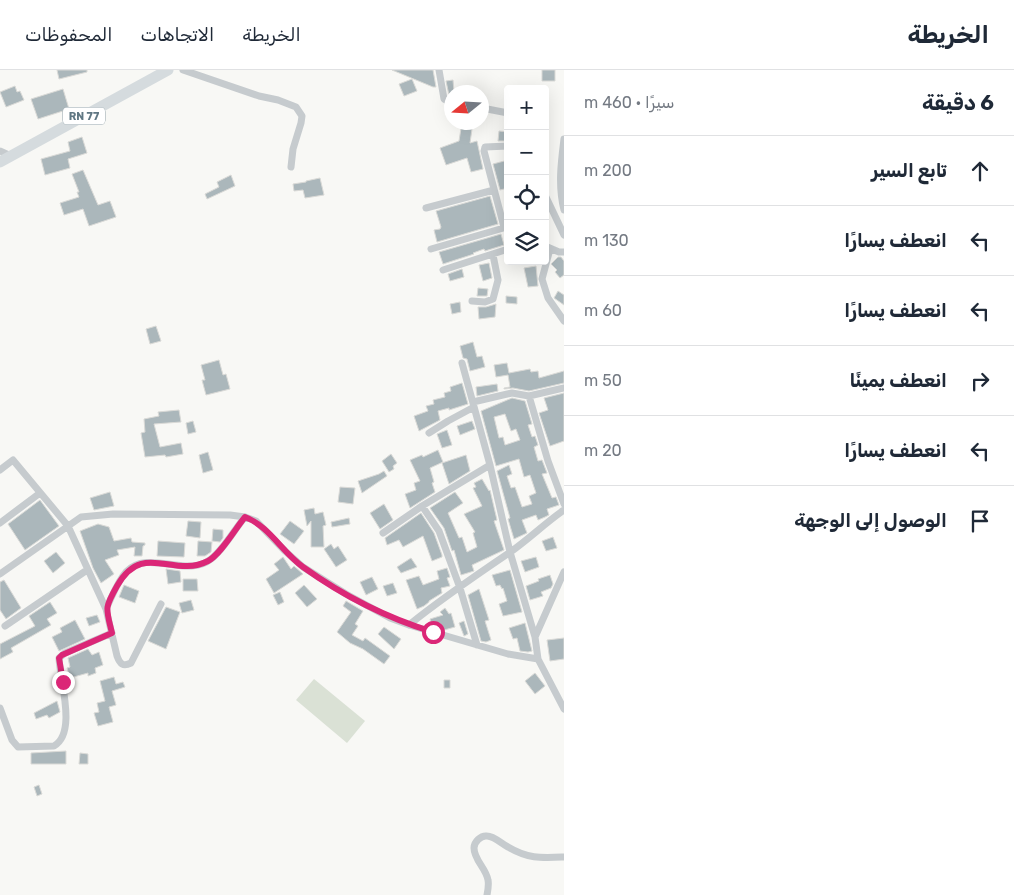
<!DOCTYPE html>
<html lang="ar">
<meta charset="utf-8">
<style>
body{margin:0;font-family:Rubik,Vazirmatn,sans-serif;background:#f6f6f7;color:#1f2937;direction:rtl}
.controls{position:absolute;right:15px;top:15px;display:grid;overflow:hidden;border-radius:5px;box-shadow:0 5px 20px #0002}
.controls button{width:45px;height:45px;display:grid;place-items:center;padding:0;border:0;border-bottom:1px solid #e0e1e3;background:#fff;color:#1f2937;font:25px sans-serif}
.compass{position:absolute;left:444px;top:15px;width:45px;height:45px;border-radius:50%;background:#fff;box-shadow:0 5px 20px #0002;rotate:252deg}
.stop{position:absolute;width:15px;height:15px;margin:-11px;border:4px solid #db2777;border-radius:50%;background:#fff}
.stop.end{background:#db2777;border-color:#fff;box-shadow:0 1px 5px #0008}
.list{margin:0;padding:0;list-style:none}
h2{display:flex;justify-content:space-between;align-items:center;height:65px;margin:0;padding:0 20px;font-size:21px}
h2 small{font-size:16px;font-weight:400;color:#747a83}
.list li{display:grid;grid-template-columns:32px 1fr auto;gap:15px;align-items:center;box-sizing:border-box;height:70px;padding:0 20px;border-top:1px solid #e0e1e3}
.list b{display:block;font-size:19px;white-space:nowrap}
.list em{font-size:16px;font-style:normal;color:#747a83}
.icon{flex:none;width:28px;height:28px;fill:none;stroke:currentColor;stroke-width:2;stroke-linecap:round;stroke-linejoin:round}
.map{position:relative;flex:none;width:564px;height:825px;overflow:hidden;direction:ltr}
header{display:flex;align-items:center;gap:30px;box-sizing:border-box;height:70px;padding:0 25px;background:#fff;border-bottom:1px solid #e0e1e3}
header strong{font-size:24px}
nav{display:flex;gap:28px;margin-inline-start:auto;font-size:18px}
main{display:flex}
aside{flex:1;background:#fff}
.map>svg:first-child{display:block}
</style>
<header>
<strong>الخريطة</strong>
<nav><a>الخريطة</a><a>الاتجاهات</a><a>المحفوظات</a></nav>
</header>
<main>
<aside>
<h2>6 دقيقة<small>سيرًا · 460 m</small></h2>
<ul class="list">
<li><svg class="icon" aria-label="ahead" viewBox="0 0 24 24"><path d="M12 20V5M6 11l6-6 6 6"/></svg><div><b>تابع السير</b></div><em>200 m</em></li>
<li><svg class="icon" aria-label="left" viewBox="0 0 24 24"><path d="M17 20v-9H6M10 6l-5 5 5 5"/></svg><div><b>انعطف يسارًا</b></div><em>130 m</em></li>
<li><svg class="icon" aria-label="left" viewBox="0 0 24 24"><path d="M17 20v-9H6M10 6l-5 5 5 5"/></svg><div><b>انعطف يسارًا</b></div><em>60 m</em></li>
<li><svg class="icon" aria-label="right" viewBox="0 0 24 24"><path d="M7 20v-9h11M14 6l5 5-5 5"/></svg><div><b>انعطف يمينًا</b></div><em>50 m</em></li>
<li><svg class="icon" aria-label="left" viewBox="0 0 24 24"><path d="M17 20v-9H6M10 6l-5 5 5 5"/></svg><div><b>انعطف يسارًا</b></div><em>20 m</em></li>
<li><svg class="icon" aria-label="arrive" viewBox="0 0 24 24"><path d="M6 21V4h12l-3 4 3 4H6"/></svg><div><b>الوصول إلى الوجهة</b></div></li>
</ul>
</aside>
<div class="map">
<svg width="564" height="825" viewBox="0 0 564 825">
<rect width="100%" height="100%" fill="#f8f8f5"/>
<!-- green -->
<path fill="#dae1d5" d="M314 609 365 651 347 673 296 630Z"/>
<!-- building -->
<path fill="#abb7bb" stroke="#dadad7" fill-rule="evenodd" d="M57 0H87V2L59 9Z
M392 0H433L436 17H433Z
M542 0H555V11H542Z
M412 9 417 21 404 26 399 14Z
M453 10 454 22 449 25 446 11Z
M15 16 17 22 20 21 24 30 6 37 0 22Z
M63 19 69 39 38 49 31 29Z
M462 52H473L470 73 477 71 483 99 471 102 467 88 446 95 440 78 459 71Z
M499 61 508 62V71H498Z
M82 67 87 83 68 89 70 98 45 105 41 89 70 81 68 72Z
M508 90V118L500 120 493 94Z
M83 100 98 135 110 131 116 147 89 156 83 139 64 145 60 133 79 127 77 122H79L72 104Z
M231 105 235 116 207 129 205 124 219 117 217 112Z
M320 108 324 125 305 128 303 120 294 121 293 114 306 112V111Z
M490 126 498 154 437 172 434 160 440 159 441 157 436 141Z
M501 164 504 175 485 181 484 179 473 183 474 184 443 194 439 182Z
M558 187H561L564 191V205L560 208 555 202 557 200 551 194Z
M489 193 492 208 483 211 479 195Z
M536 196 538 216 528 217 524 198Z
M462 199 464 207 450 211 448 204Z
M478 218 488 219 487 226H477Z
M558 221 564 225V235L554 228Z
M506 226 517 227V234L506 233Z
M460 232 461 242 452 244 450 234Z
M496 234 495 247 479 249 478 237H486Z
M156 256 161 271 150 274 146 259Z
M473 272 477 287 482 286 485 297 470 301 467 289 463 288 460 276Z
M219 290 223 305 226 304 230 319 206 325 202 310H205L201 295Z
M507 293 509 303 530 299 531 302 538 301 539 308 564 301V313L529 321 513 318 504 319V318L510 317 508 305 496 307 494 295Z
M462 313 468 334 449 340V338L438 341 440 350 419 361 414 346 428 341 426 336 434 334 433 330 445 327 444 323 451 321 450 317Z
M497 314 498 321 477 326 476 317Z
M564 323V371L550 376 539 343 548 340 544 328Z
M512 328 525 331 532 354 528 355 532 367 535 366 538 375 534 377 538 391 542 390 547 403 542 404 552 428 556 427 559 435 547 439 549 445 545 447 538 450 536 445 522 450 527 463 514 469 508 449 510 448 497 401 509 395 512 404 507 406 511 418 515 417 522 437 532 434 529 426 536 423 530 405 524 407 519 389 496 396 481 341ZM505 344 511 361 516 359 520 370 505 375 503 367 499 368 494 347Z
M179 340 181 352 154 354 160 377 181 373 183 384 166 387 165 385 145 387 141 363 145 362 144 349 159 346 158 342Z
M193 351 196 362 188 364 186 353Z
M472 351 475 359 460 365 457 356Z
M447 360 452 375 442 378 437 364Z
M438 380 443 392 430 398 434 412 432 413 435 422 410 438 405 424 416 420 414 413 420 411 410 390 422 385 423 387Z
M208 382 213 400 203 403 199 385Z
M391 384 397 393 393 396 394 399 389 402 382 391Z
M466 385 470 401 449 414 442 393Z
M384 401 387 406 362 423 358 411 379 404Z
M482 409 489 421 490 420 497 450 494 451 504 480 472 495 474 501 461 505 454 480 452 481 444 458 430 438 455 422 463 433 448 443 459 468 462 467 467 482 477 477 473 463 475 462 464 444 482 436 473 418 476 417 474 413Z
M340 417 355 418 353 434 338 432Z
M110 422 114 436 94 440 90 428Z
M40 430 59 456 25 480 8 454Z
M384 434 393 450 380 459 370 443Z
M314 438 315 444 323 442 326 455 323 456 324 477H311V451L307 456 304 440Z
M421 443 434 463 442 485V487L432 491 423 466 403 477 399 470 387 475 385 468Z
M349 448 350 454 332 457 331 452Z
M188 451 201 452 200 468 186 466Z
M290 451 304 461 294 474 280 464Z
M98 454 109 457 114 471 131 468 132 472 145 473V475L143 476 142 486H134L135 477 117 480 119 485 105 490 114 504 101 513 93 498 80 461Z
M213 459 223 460V468L220 472 212 471Z
M553 467 557 478 546 481 542 471Z
M158 471 185 473 184 487 157 486Z
M198 471 212 472 211 482 205 486H197Z
M331 474 334 479 338 476 347 490 336 497 324 479Z
M56 482 65 493 53 503 44 491Z
M283 487 291 499 294 496 303 504 274 523 266 509 279 500 274 494Z
M536 487 539 497 525 502 521 491Z
M411 488 417 497 401 503 397 497Z
M447 498 450 507 447 508 450 516 441 518 442 523 429 531V532L424 536 417 539 406 510 419 506 423 515 439 509 437 501Z
M166 499 180 501 181 512 168 514Z
M510 500 522 542 503 546 499 534 507 531 503 518 502 519 500 515 496 516 492 505Z
M550 505 553 514 551 518 541 522 543 526 530 530 526 516 539 511 538 509Z
M372 507 378 519 366 525 360 512Z
M183 509H197L198 521H183Z
M4 510 21 538 6 549 0 540V512Z
M393 513 397 523 387 526 383 516Z
M124 515 139 521 135 533 119 527Z
M304 515 317 529 307 537 295 523Z
M479 519 489 550 485 551 491 570 486 572 481 571 468 525Z
M280 522 284 532 278 535 273 525Z
M191 530 194 540 182 543 179 533Z
M346 531 363 541 355 554 358 556 352 565 363 571 365 568 390 586 384 594 363 579 350 573 337 562 351 542 343 536Z
M50 532 57 543 47 549 51 555 11 578 13 582 0 589V574L35 556 29 546Z
M166 537 180 542 166 579 148 571Z
M445 538 449 544 451 543 455 557 444 560 441 554 432 556 430 549 443 545 440 542Z
M97 545 100 552 89 556 86 548Z
M75 550 85 569 59 581 52 567 62 562 60 558Z
M464 551 468 564 464 566 459 553Z
M525 553 532 581 528 582 520 581 517 568 513 569 509 558Z
M384 557 401 569 394 579 378 564Z
M564 568V589L550 591 547 570Z
M88 579 92 585 99 582 103 595 95 598 96 603 88 606V603L70 608 67 598 70 597 68 588Z
M535 603 545 616 535 624 525 611Z
M114 607 116 614 123 612 125 617 112 621 116 635 109 637 113 652 98 656 94 643 99 642 97 633 105 631 100 611Z
M444 610H450V618H444Z
M57 631 60 642 49 648 47 645 36 649 34 643Z
M66 681V694H31V683Z
M80 683 88 684V694H79Z
M39 715 42 724 37 726 34 717Z"/>
<g fill="none" stroke-linecap="round" stroke-linejoin="round">
<!-- minor -->
<path stroke="#c6cbce" stroke-width="7" d="M183 0 259 26 278 30 296 37 302 46 301 53 293 79 291 97
M439 0 444 29 452 33
M482 38 508 43
M564 69C561 93 558 116 564 140
M0 81 11 86
M545 125 564 165
M426 138 494 120
M504 157 484 81 485 77 508 76
M545 176 559 182H564
M431 179 507 157
M550 179 542 209 548 228 564 251
M443 200 508 179
M472 231 485 232 493 229 498 210 493 185
M462 293 490 395 510 482 535 567
M529 326 548 391 564 434
M473 332 512 323 529 326 564 318
M429 363 448 351 474 337
M0 400 13 390 68 456 106 539 117 586C120 594 123 597 131 593L161 534
M422 436 439 461 460 518 477 575
M0 453 40 423
M383 463 422 436 490 395
M0 504 81 447 113 444 230 445 245 447 256 451 285 481 303 497 346 524 390 548 409 555 508 584 538 589 535 567 564 502
M106 539C112 527 117 512 126 502 149 478 186 509 211 489 224 479 234 460 245 447
M409 555C441 529 475 506 509 483 528 470 545 453 564 440
M5 556 87 500
M538 589 564 639
M0 638 12 670 18 677 54 676C77 663 60 611 59 588L65 583 112 563
M487 825C488 820 489 815 488 810 486 798 474 790 474 778 474 772 481 765 487 766 494 766 502 774 508 777 528 789 541 788 564 787"/>
<!-- primary -->
<path stroke="#d5dbde" stroke-width="11" d="M0 92 168 0"/>
</g>
<g fill="none" stroke-linecap="round" stroke-linejoin="round">
<!-- route -->
<path stroke="#db2777" stroke-width="6" d="M63 612 59 588 62 585 112 563C106 538 104 539 117 516 143 470 173 509 208 491 221 484 235 459 245 447 269 456 282 482 303 497 342 525 387 548 433 562"/>
</g>
<g text-anchor="middle" dominant-baseline="central" stroke-width="5" stroke-linejoin="round" paint-order="stroke">
<!-- shield labels -->
<rect fill="#fff" stroke="#90a0a8" stroke-width="1" x="63" y="37.5" width="42" height="17" rx="4"/>
<g font-size="11" font-weight="bold" fill="#607783">
<text x="84" y="46">RN 77</text>
</g>
</g>
</svg>
<div class="controls">
<button>+</button>
<button>−</button>
<button><svg class="icon" aria-label="locate" viewBox="0 0 24 24"><circle cx="12" cy="12" r="6"/><path d="M12 2v4M12 18v4M2 12h4M18 12h4"/></svg></button>
<button><svg class="icon" aria-label="layers" viewBox="0 0 24 24"><path d="M12 4l9 5-9 5-9-5zM3 14l9 5 9-5"/></svg></button>
</div>
<svg class="compass" viewBox="-18 -18 36 36"><path d="M0-13l5 13h-10z" fill="#e53935"/><path d="M0 13l5-13h-10z" fill="#747a83"/></svg>
<div class="stop" style="left:433px;top:562px"></div>
<div class="stop end" style="left:63px;top:612px"></div>
</div>
</main>
